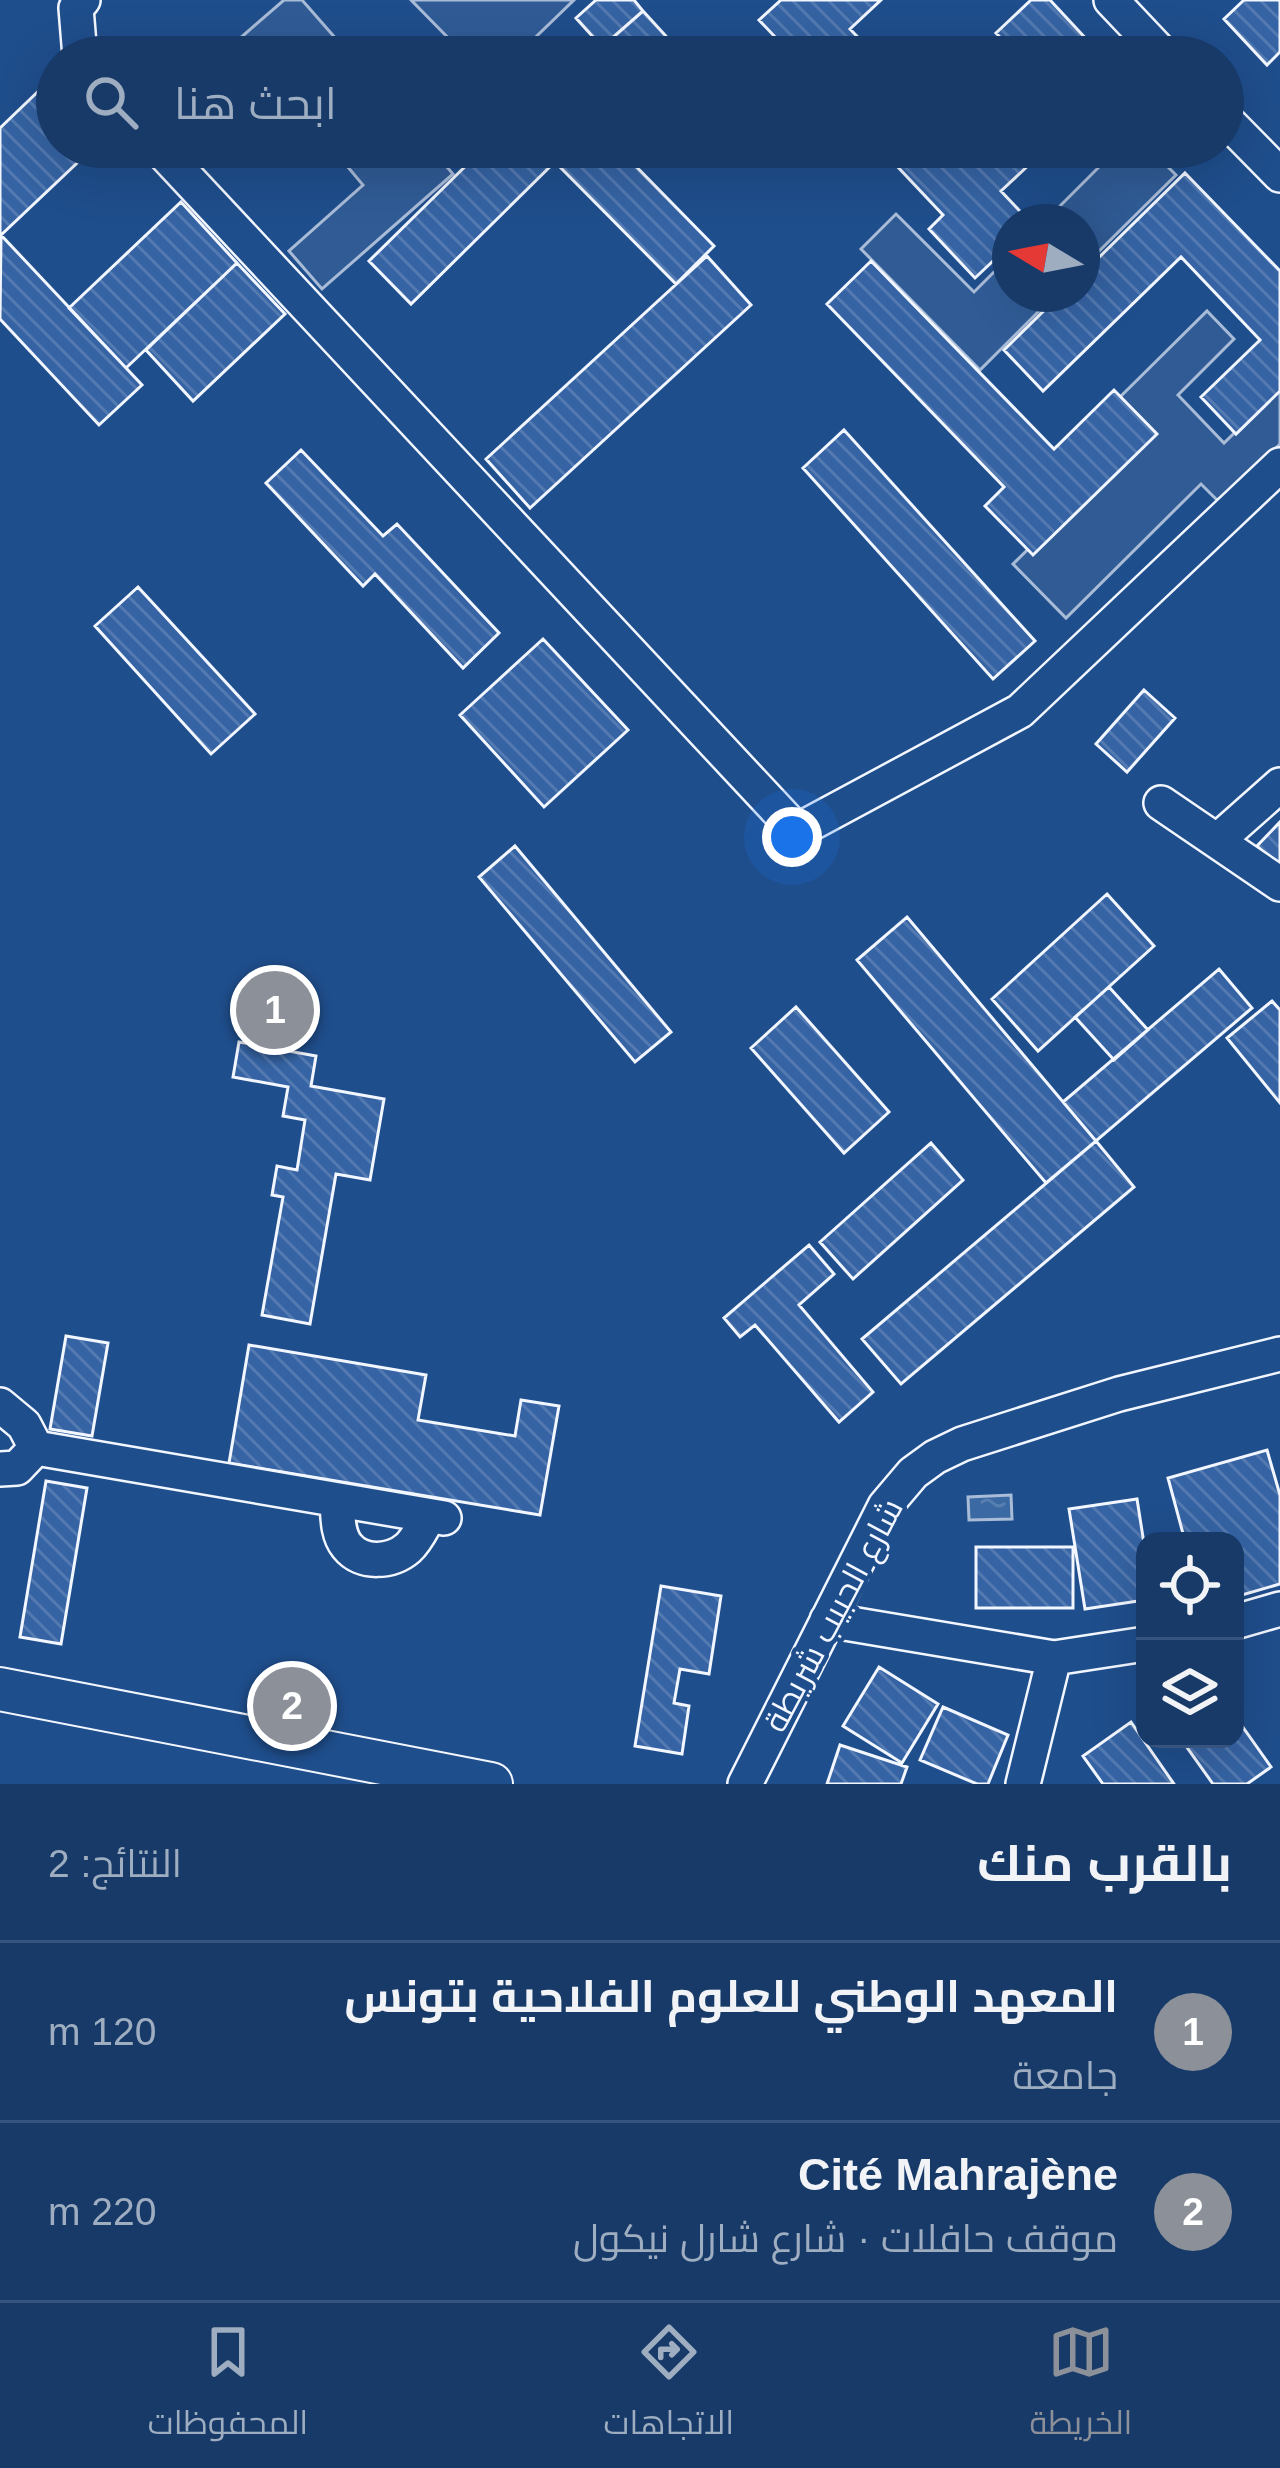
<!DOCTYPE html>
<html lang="ar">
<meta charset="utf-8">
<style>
body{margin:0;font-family:Helvetica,Cairo,sans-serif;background:#244571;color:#f1f3f6;direction:rtl}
.controls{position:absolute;right:36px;bottom:36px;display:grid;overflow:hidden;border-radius:24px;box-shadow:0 12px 48px #0002}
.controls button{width:108px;height:108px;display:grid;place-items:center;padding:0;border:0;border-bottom:3px solid #36547d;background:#173a69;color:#f1f3f6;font:60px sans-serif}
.compass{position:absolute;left:992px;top:204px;width:108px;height:108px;border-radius:50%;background:#173a69;box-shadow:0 12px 48px #0002;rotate:280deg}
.you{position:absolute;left:792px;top:837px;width:42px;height:42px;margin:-30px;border:9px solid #fff;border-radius:50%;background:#1a73e8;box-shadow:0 0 0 18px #1a73e833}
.badge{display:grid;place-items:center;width:78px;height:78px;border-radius:50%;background:#8c9099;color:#fff;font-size:39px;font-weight:700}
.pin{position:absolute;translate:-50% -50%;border:6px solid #fff;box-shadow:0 3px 12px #0006}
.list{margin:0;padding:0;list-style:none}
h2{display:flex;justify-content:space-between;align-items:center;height:156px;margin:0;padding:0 48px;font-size:51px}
h2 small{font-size:39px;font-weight:400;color:#9eadc0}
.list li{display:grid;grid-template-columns:78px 1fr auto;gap:36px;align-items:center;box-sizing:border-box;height:180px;padding:0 48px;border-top:3px solid #36547d}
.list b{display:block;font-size:45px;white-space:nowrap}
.list p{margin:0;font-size:39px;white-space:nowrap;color:#9eadc0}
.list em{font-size:39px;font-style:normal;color:#9eadc0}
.icon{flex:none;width:66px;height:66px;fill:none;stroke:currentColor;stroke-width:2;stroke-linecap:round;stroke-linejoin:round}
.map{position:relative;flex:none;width:1280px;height:1784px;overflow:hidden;direction:ltr}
.search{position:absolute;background:#173a69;box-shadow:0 12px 48px #0002;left:36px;right:36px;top:36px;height:132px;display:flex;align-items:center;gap:30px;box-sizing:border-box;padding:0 42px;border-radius:66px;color:#9eadc0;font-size:45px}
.sheet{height:516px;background:#173a69}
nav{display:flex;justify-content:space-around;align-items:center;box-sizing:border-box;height:168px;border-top:3px solid #36547d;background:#173a69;font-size:33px;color:#9eadc0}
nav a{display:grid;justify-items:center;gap:6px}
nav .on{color:#8c9099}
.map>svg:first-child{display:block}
</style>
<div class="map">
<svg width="1280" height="1784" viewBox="0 0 1280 1784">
<defs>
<pattern id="water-ripples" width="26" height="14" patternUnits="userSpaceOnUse" patternTransform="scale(3)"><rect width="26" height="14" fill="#3b69a3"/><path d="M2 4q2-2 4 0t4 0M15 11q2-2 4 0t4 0" fill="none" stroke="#587fb1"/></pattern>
<pattern id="building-back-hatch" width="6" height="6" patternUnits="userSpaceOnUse" patternTransform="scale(3)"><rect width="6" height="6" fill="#3563a3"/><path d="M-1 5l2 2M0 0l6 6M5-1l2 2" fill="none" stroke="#537ab1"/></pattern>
</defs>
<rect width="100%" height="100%" fill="#1f4e8c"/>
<!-- parking -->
<path fill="#305b95" stroke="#a8bbd7" stroke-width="3" d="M284 0H302L352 57H252L238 40Z
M411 0H574L515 57H467Z
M331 147H430L453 174 322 289 289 251 363 185Z
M1119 147H1148L1176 175 1082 268V222H1044Z
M896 214 974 292 1010 256V294H1056L980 370 861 249Z
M1207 311 1234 339 1178 395 1224 443 1280 388V444L1220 503 1201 484 1066 618 1013 564 1148 431 1118 399Z"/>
<!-- water -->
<path fill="url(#water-ripples)" stroke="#a8bbd7" stroke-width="3" d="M1011 1495 1012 1519 969 1520 968 1497Z"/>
<!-- building -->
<path fill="url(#building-back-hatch)" stroke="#f2f6ff" stroke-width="3" d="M596 0H634L643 11 602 47 576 18Z
M781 0H881L850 29 877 57H794L759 20Z
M1031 0H1050L1103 57H1019L996 33Z
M1244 0H1280V52L1267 65 1224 19Z
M643 11 685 57H611L602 47Z
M50 80 57 87V147H94L0 236V128Z
M485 147H570L411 304 369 261Z
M570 147H617L714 246 676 284 555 162Z
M879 147 964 149 1048 147 1001 191 1030 222H1010V245L975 278 929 229 943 215Z
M1185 173 1280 271V391L1236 434 1201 397 1260 340 1181 257 1043 391 1004 350 1061 294H1082V274Z
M181 202 237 263 126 368 69 308Z
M1 235 142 385 99 425 0 319Z
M707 256 751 305 530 508 486 459Z
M871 261 1054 449 1114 390 1157 434 1033 555 985 506 1004 487 827 304Z
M237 263 285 314 193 401 146 350Z
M844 430 1035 641 993 679 803 468Z
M301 450 383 536 397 524 499 633 463 668 375 574 363 586 266 483Z
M138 587 255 714 211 754 95 626Z
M543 639 628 730 544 807 460 715Z
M1144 690 1175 718 1127 772 1096 744Z
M1280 822V868L1257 846Z
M515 846 671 1032 635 1062 479 877Z
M1107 894 1154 946 1038 1051 992 999Z
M907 917 1096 1141 1046 1183 857 960Z
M1219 969 1252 1008 1096 1141 1063 1102Z
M1109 987 1148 1030 1114 1060 1075 1017Z
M1272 1001 1280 1010V1103L1227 1038Z
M796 1007 889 1112 844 1153 751 1048Z
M239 1042 316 1056 311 1086 384 1099 370 1180 336 1174 310 1324 262 1315 283 1197 272 1195 277 1166 297 1170 305 1120 283 1116 288 1087 233 1077Z
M1096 1141 1134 1187 901 1384 862 1339Z
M931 1143 963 1180 853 1279 820 1242Z
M809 1245 834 1274 799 1305 873 1392 839 1422 755 1325 740 1337 724 1318Z
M66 1336 108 1343 92 1436 50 1429Z
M249 1345 426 1375 418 1420 515 1436 521 1400 559 1406 540 1515 229 1463Z
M1267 1450 1280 1495V1584L1235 1597V1541H1185L1168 1478Z
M46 1481 87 1488 61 1644 20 1637Z
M1137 1499 1145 1550V1600L1085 1609 1069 1509Z
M976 1547H1073V1608H976Z
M661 1586 721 1596 709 1674 680 1669 674 1703 689 1706 682 1754 635 1746Z
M879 1667 938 1704 902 1763 843 1726Z
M943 1707 1008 1735 988 1784H977L920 1760Z
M1235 1716 1271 1767 1247 1784H1213L1181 1739H1235Z
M1131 1722 1174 1784H1103L1083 1756Z
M840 1745 907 1767 901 1784H827Z"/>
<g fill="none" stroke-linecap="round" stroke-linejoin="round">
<defs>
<path id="minor" d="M1111 0 1165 57
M80 57 76 8 83 0
M1223 117 1280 175
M158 147 797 831 1020 711 1280 465
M1161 803 1280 884
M1218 840 1280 785
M0 1405 24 1425 36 1448 17 1468 0 1469
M36 1448 444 1518
M337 1500C338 1515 337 1534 347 1546 362 1565 392 1562 408 1548 417 1540 423 1526 429 1516
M827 1620 1054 1658 1145 1644
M1235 1622 1280 1609
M745 1784 885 1506 913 1473 935 1457 962 1444 1119 1394 1280 1354
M1023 1784 1054 1658"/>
<path id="major" d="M0 1689 491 1784"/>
</defs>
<!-- minor casing -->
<use href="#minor" stroke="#f2f6ff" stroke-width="38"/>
<!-- major casing -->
<use href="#major" stroke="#f2f6ff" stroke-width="46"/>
<!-- minor -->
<use href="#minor" stroke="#1f4e8c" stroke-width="33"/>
<!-- major -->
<use href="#major" stroke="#1f4e8c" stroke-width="42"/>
</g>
<g text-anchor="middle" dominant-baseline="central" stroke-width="9" stroke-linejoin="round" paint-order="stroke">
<!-- street labels -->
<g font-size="33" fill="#f2f6ff" stroke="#1f4e8c">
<text transform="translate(833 1615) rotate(-62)">شارع الحبيب شريطة</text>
</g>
</g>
</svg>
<div class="controls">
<button><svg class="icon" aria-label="locate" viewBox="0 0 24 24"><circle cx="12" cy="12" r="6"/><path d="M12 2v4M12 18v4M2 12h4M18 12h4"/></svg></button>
<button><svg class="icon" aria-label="layers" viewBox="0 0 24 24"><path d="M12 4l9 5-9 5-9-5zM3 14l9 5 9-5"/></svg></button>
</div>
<svg class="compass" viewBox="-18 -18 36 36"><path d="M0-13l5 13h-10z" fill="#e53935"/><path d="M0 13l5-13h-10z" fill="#9eadc0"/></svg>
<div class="you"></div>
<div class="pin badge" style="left:275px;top:1010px">1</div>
<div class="pin badge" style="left:292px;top:1706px">2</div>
<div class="search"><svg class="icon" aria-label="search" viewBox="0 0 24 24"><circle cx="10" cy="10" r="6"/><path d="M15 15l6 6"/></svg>ابحث هنا</div>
</div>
<section class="sheet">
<h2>بالقرب منك<small>النتائج: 2</small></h2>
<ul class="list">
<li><span class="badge">1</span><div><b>المعهد الوطني للعلوم الفلاحية بتونس</b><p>جامعة</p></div><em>120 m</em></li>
<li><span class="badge">2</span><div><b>Cité Mahrajène</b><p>موقف حافلات · شارع شارل نيكول</p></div><em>220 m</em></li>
</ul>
</section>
<nav>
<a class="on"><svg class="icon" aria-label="map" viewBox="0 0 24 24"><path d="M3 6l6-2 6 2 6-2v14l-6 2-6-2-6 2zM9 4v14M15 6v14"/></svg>الخريطة</a>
<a><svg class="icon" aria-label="directions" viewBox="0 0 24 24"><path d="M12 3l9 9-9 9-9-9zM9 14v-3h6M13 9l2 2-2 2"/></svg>الاتجاهات</a>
<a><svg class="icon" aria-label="saved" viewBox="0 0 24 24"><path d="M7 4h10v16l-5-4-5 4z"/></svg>المحفوظات</a>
</nav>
